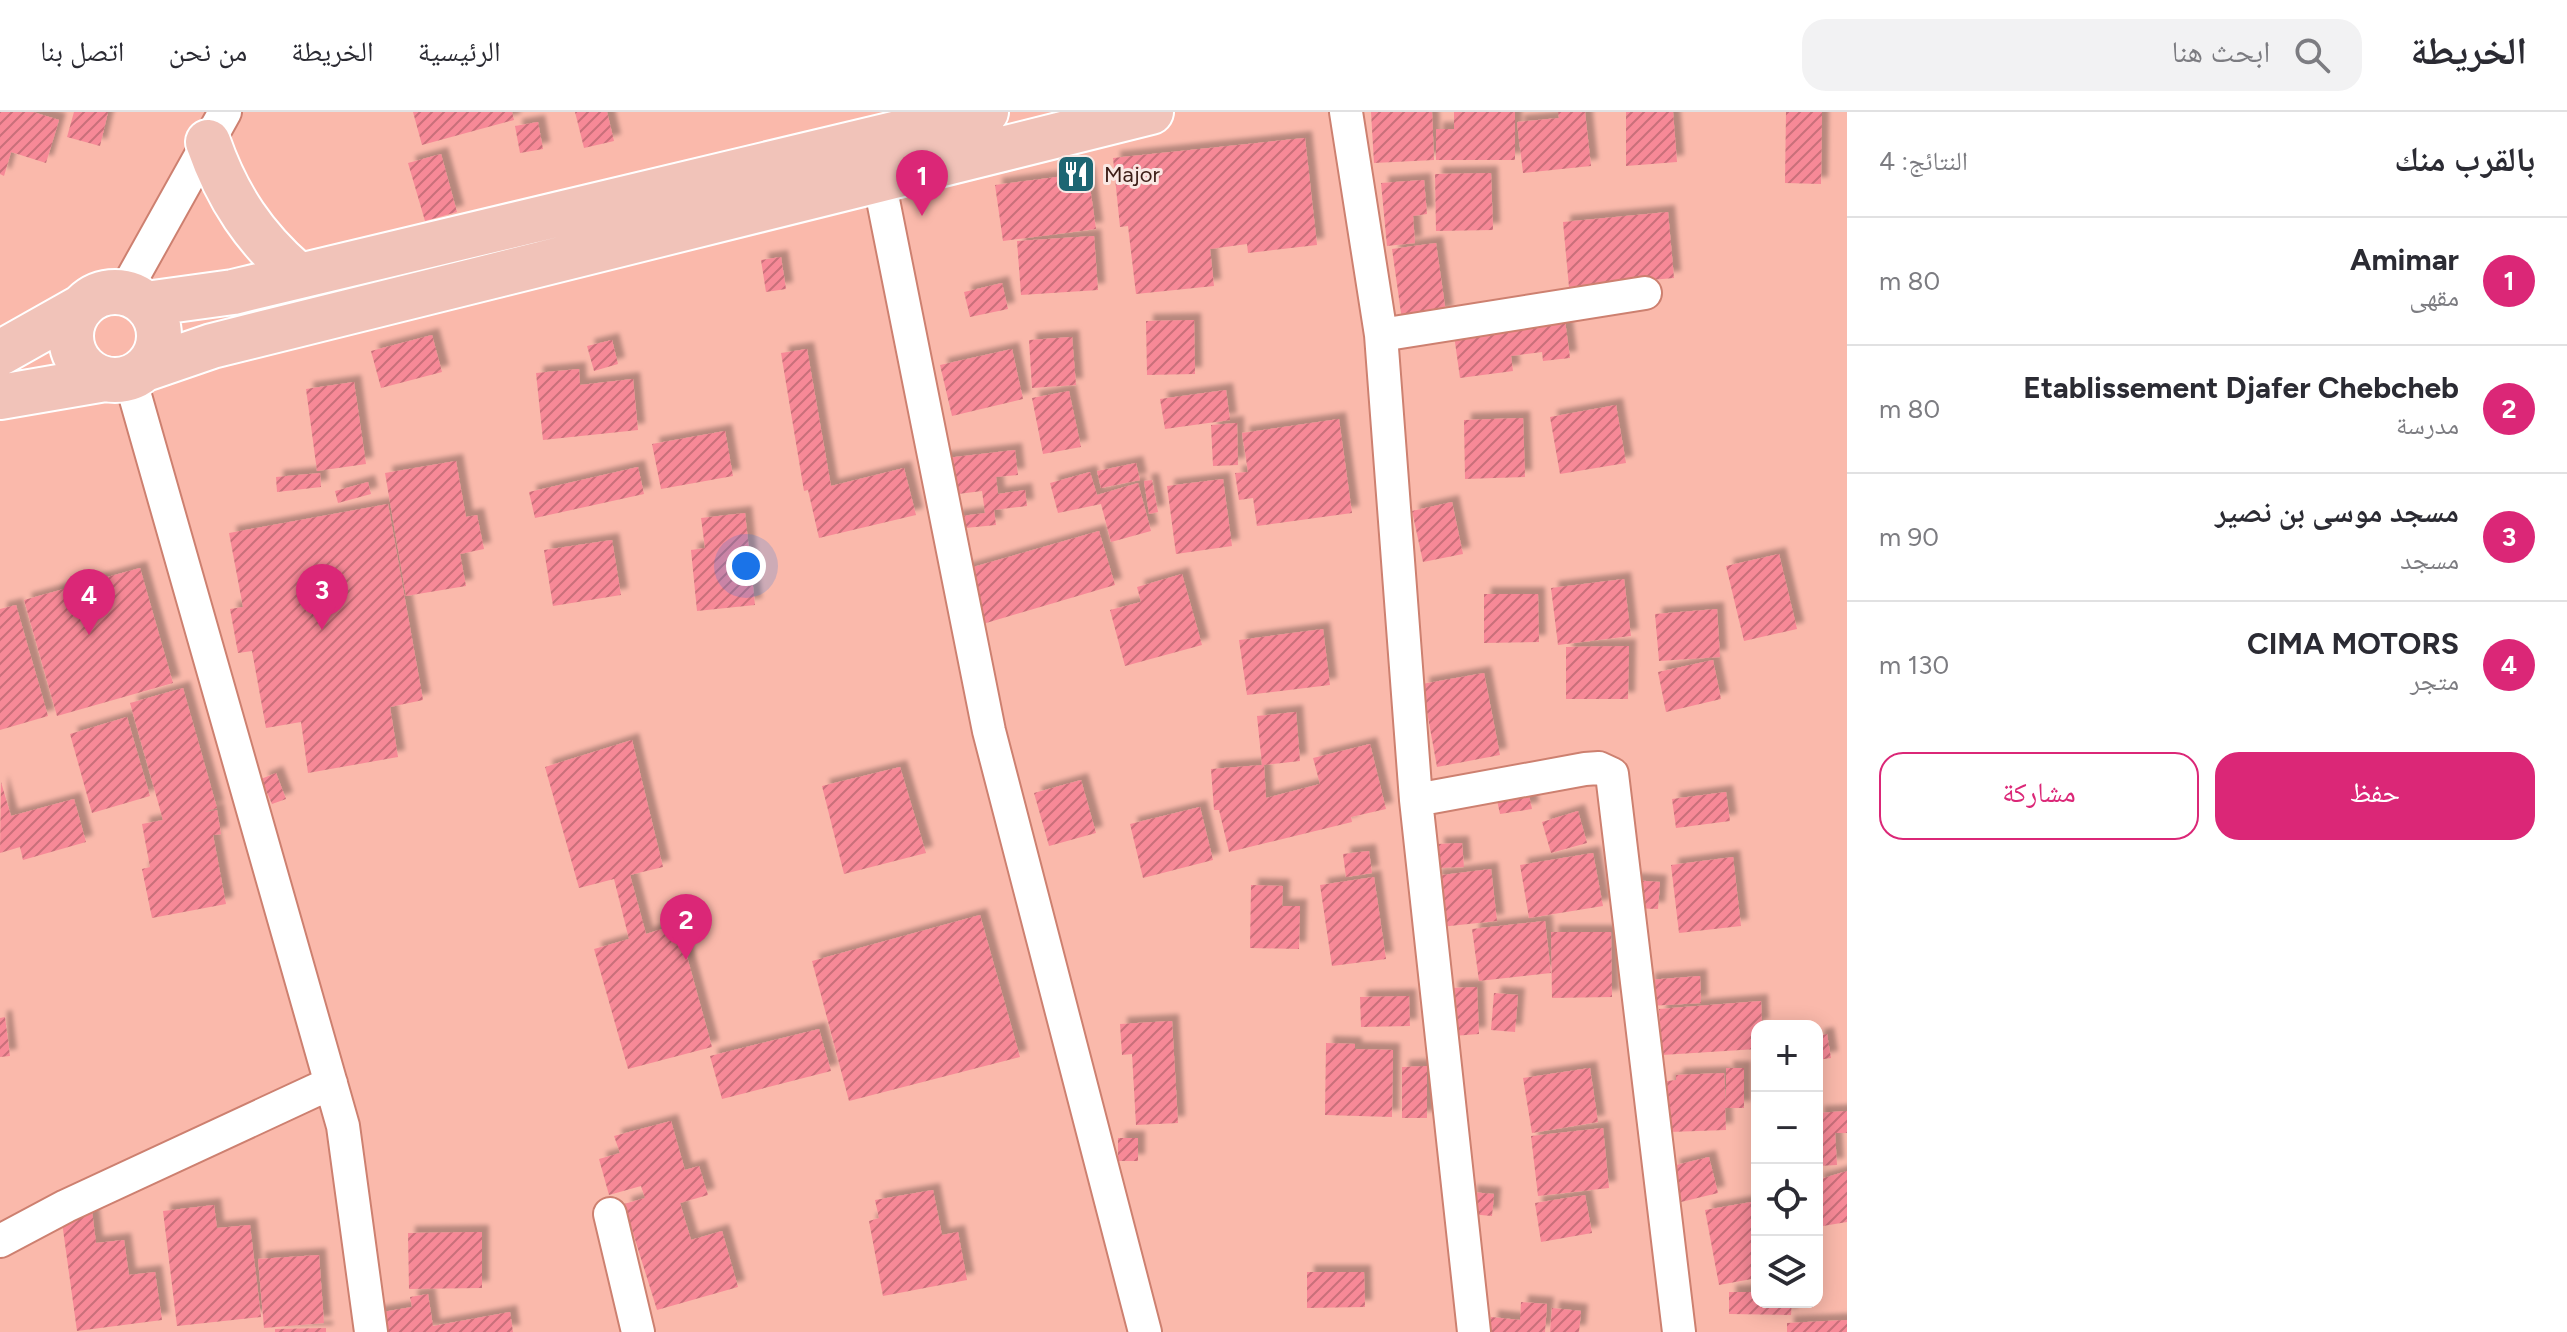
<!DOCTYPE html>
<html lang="ar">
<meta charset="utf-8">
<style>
body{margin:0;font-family:Figtree,"Noto Naskh Arabic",sans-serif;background:#f2f2f3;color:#2b2b33;direction:rtl}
.controls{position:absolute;right:24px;bottom:24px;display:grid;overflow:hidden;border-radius:16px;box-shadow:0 4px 20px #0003}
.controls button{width:72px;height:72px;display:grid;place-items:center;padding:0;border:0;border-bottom:2px solid #e1e1e2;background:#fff;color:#2b2b33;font:40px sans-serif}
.you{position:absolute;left:746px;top:454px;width:28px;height:28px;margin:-20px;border:6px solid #fff;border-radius:50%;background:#1a73e8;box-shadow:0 0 0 12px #1a73e833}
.badge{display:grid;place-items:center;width:52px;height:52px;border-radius:50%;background:#db2777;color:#fff;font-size:26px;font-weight:700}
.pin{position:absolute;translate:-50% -66px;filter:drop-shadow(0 2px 4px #0008)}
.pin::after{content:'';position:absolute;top:42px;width:28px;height:24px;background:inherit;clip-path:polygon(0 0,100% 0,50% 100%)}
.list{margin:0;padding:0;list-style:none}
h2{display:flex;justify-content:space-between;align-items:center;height:104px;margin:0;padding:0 32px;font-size:34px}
h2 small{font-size:26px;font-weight:400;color:#7c7c81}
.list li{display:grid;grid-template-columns:52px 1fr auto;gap:24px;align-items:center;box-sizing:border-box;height:128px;padding:0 32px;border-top:2px solid #e1e1e2}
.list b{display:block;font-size:30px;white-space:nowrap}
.list p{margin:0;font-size:26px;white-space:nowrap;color:#7c7c81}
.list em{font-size:26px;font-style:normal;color:#7c7c81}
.actions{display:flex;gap:16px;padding:24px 32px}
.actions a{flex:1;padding:18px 0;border:2px solid #db2777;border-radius:24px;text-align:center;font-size:28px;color:#db2777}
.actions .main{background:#db2777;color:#fff}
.icon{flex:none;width:44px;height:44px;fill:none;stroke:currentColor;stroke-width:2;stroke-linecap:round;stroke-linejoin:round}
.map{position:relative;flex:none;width:1847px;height:1220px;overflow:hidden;direction:ltr}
header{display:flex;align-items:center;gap:48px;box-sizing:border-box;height:112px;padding:0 40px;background:#fff;border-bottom:2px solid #e1e1e2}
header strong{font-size:38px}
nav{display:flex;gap:44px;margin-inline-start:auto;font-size:28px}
.search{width:560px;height:72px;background:#f2f2f3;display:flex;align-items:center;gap:20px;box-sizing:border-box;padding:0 28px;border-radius:24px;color:#7c7c81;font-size:30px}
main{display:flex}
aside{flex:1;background:#fff}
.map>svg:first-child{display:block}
</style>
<header>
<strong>الخريطة</strong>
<div class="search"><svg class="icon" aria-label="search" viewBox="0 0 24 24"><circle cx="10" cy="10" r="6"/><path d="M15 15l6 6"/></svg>ابحث هنا</div>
<nav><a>الرئيسية</a><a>الخريطة</a><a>من نحن</a><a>اتصل بنا</a></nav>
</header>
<main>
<aside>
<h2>بالقرب منك<small>النتائج: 4</small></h2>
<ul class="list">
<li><span class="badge">1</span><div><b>Amimar</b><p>مقهى</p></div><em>80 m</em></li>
<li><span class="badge">2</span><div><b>Etablissement Djafer Chebcheb</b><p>مدرسة</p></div><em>80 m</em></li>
<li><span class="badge">3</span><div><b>مسجد موسى بن نصير</b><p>مسجد</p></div><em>90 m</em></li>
<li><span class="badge">4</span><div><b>CIMA MOTORS</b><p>متجر</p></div><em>130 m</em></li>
</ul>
<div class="actions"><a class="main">حفظ</a><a>مشاركة</a></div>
</aside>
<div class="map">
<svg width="1847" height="1220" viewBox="0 0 1847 1220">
<defs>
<pattern id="building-hatch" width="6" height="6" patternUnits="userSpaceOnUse" patternTransform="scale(2)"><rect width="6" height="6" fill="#f78997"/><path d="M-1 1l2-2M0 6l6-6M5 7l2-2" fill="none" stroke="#c96f7a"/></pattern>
<filter id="shadow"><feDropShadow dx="7" dy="-7" stdDeviation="2" flood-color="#0004"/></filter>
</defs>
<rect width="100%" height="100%" fill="#fab9ab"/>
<!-- building -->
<path fill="url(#building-hatch)" filter="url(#shadow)" d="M0 0H33L59 8 46 51 11 40 4 64 0 62Z
M74 0H108L100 34 67 25Z
M413 0H512L514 8 422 33Z
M575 0H607L614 29 584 36Z
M1371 0H1432L1434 48 1374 51Z
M1454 0H1515V48H1436V17H1454Z
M1558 0H1585L1591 54 1523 61 1517 10 1559 6Z
M1626 0H1673L1677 50 1626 54Z
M1786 0H1822L1821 72 1785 71Z
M538 10 543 37 520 41 515 14Z
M1305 26 1317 133 1248 141 1247 132 1210 137 1214 174 1136 182 1128 114 1120 115 1113 46Z
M441 42 457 100 425 109 408 51Z
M1088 61 1096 117 1003 129 995 73Z
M1491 61 1493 118 1436 119 1435 62Z
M1424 68 1427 102 1413 104 1415 131 1387 134 1381 71Z
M1668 100 1674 166 1569 175 1563 110Z
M1094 124 1098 178 1021 183 1017 129Z
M1436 131 1446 201 1402 208 1392 137Z
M781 145 786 177 766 180 761 148Z
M1002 171 1008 197 970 205 964 180Z
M1564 201 1570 246 1543 249 1542 240 1511 244 1513 259 1460 266 1453 216Z
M1194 208 1195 262 1147 263 1146 209Z
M432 223 442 260 381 276 371 239Z
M1072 225 1076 273 1032 276 1029 228Z
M612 228 618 252 594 259 587 234Z
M807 237 831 374 904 356 916 403 819 426 808 378 804 379 781 241Z
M1012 237 1023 287 952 304 940 253Z
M579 257 580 273 633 267 638 318 543 328 536 261Z
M354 270 366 352 317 359 306 277Z
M1226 278 1230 308 1165 317 1160 287Z
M1069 279 1081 335 1043 342 1032 286Z
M1616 293 1626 351 1560 362 1550 305Z
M1523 306 1525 365 1465 367 1464 308Z
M1339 307 1352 401 1257 414 1253 386 1239 388 1235 361 1248 360 1242 321Z
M1237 311 1238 353 1213 354 1211 313Z
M725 319 733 364 661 377 652 332Z
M1015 338 1018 363 996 365 998 382 1025 378 1027 394 994 398 996 413 955 417 954 405 985 401 982 379 942 384 938 347Z
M456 349 466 405 477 403 484 437 460 442 466 474 406 484 385 361Z
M1136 351 1140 368 1101 376 1097 359Z
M638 355 644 382 535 406 529 380Z
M1090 360 1097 383 1138 371 1151 419 1111 430 1101 392 1058 401 1050 371Z
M320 361 321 375 277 380 276 365Z
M1223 367 1232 434 1176 442 1167 374Z
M1152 368 1158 400 1149 402 1144 369Z
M368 370 371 382 338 391 335 379Z
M1452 390 1463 442 1423 450 1412 399Z
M388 392 423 588 390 595 398 645 308 661 301 610 266 616 252 539 238 541 230 497 243 495 229 421Z
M745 401 755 493 697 499 691 438 705 436 701 406Z
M1099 419 1115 473 976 514 959 459Z
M612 428 621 483 553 494 544 438Z
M1779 442 1797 517 1744 529 1726 454Z
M140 456 173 571 57 604 24 488Z
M1182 462 1202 533 1125 554 1110 498 1141 490 1137 475Z
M1624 467 1631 524 1558 533 1551 476Z
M1484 482H1538L1539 530 1484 531Z
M16 493 48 604 0 618V497Z
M1717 497 1720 545 1659 549 1655 502Z
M1323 517 1330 573 1247 583 1239 528Z
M1629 534 1628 587H1566V535Z
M1713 548 1721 587 1666 600 1658 560Z
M1484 561 1500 643 1437 655 1422 572Z
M183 576 217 696 204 700 217 698 221 722 213 723 226 792 152 806 142 757 150 755 142 712 163 708 130 591Z
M1296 600 1300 649 1264 653 1266 686 1320 672 1313 646 1370 632 1386 697 1351 705 1352 710 1229 740 1219 698H1214L1211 657 1262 653 1257 604Z
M127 605 150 684 92 701 70 622Z
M632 628 663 755 630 763 646 822 678 812 712 935 628 957 594 837 629 827 614 767 579 776 545 655Z
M900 655 926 741 844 762 822 674Z
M276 661 286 687 272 692 261 667Z
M1081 668 1096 721 1049 734 1034 681Z
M1526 669 1532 697 1500 702 1494 675Z
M1 670 11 704 74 687 86 730 23 748 20 735 0 741Z
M1726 680 1730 709 1676 716 1672 687Z
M1200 695 1213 748 1143 766 1130 712Z
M1578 699 1587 731 1551 741 1542 710Z
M1462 731 1464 755 1439 756 1437 732Z
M1369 739 1372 761 1346 765 1343 742Z
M1593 741 1603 794 1529 806 1520 753Z
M1733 745 1741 814 1679 821 1671 753Z
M1491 757 1497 809 1440 815 1434 764Z
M1374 765 1386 847 1332 854 1320 773Z
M1632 768 1660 770 1658 797 1630 796Z
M1251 773 1283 774 1282 794H1300L1299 837 1250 836Z
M980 803 1020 945 849 989 812 849Z
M1545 809 1551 861 1479 869 1472 817Z
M1551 820H1611L1612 885 1552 886Z
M1700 864 1701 891 1649 894 1648 868Z
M1477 875 1479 922 1453 924 1451 876Z
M1494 881 1518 883 1515 920 1491 918Z
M1409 884 1410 914 1361 915 1360 885Z
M1761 889 1762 914H1757V937L1662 943 1659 897Z
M5 905 10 944 0 945V906Z
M1172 909 1178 1011 1136 1013 1132 942 1122 943 1120 912Z
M819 917 831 959 722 987 710 944Z
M1827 922 1831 946 1817 948V924Z
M1326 931 1355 932V937L1393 938 1392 1005 1325 1003Z
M1427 954V1006H1402V955Z
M1590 956 1598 1010 1532 1021 1523 966Z
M1726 956H1744V996H1725L1726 1018 1669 1020 1667 969 1676 968V963L1724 961 1726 992Z
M1847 999V1021H1835L1837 1053 1817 1054V1001Z
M671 1009 685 1058 699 1054 708 1083 680 1091 691 1128 722 1119 738 1175 657 1198 624 1092 645 1086 641 1074 609 1083 599 1047 620 1041 614 1024Z
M1603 1016 1609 1076 1538 1084 1531 1024Z
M1118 1026H1138V1049H1118Z
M1709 1045 1718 1081 1681 1090 1672 1054Z
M1847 1059V1110L1817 1115V1068Z
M933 1078 942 1123 958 1120 967 1168 883 1184 869 1109 879 1106 875 1088Z
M1470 1080 1494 1082 1492 1104 1469 1102Z
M1585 1083 1592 1121 1541 1130 1535 1091Z
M1757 1089V1166L1719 1173 1705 1098Z
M214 1093 217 1116 250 1113 261 1205 177 1214 163 1099Z
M92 1099 96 1131 124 1128 129 1163 155 1160 162 1208 77 1219 61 1103Z
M482 1120V1176L409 1177 408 1121Z
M319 1143 324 1211 264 1216 258 1147Z
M1307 1160H1364L1365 1195 1307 1196Z
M1729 1180H1757V1190H1792L1791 1203 1729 1202Z
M428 1182 433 1214 510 1200 513 1220H374L371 1202 412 1195 410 1185Z
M1521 1190 1547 1192 1545 1220H1490L1491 1205 1520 1208Z
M1552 1196 1581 1199 1579 1220H1550Z
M1847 1208V1220H1787V1211Z
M326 1216V1220H275V1217Z"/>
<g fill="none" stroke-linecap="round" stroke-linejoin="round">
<defs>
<path id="street" d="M1346 0 1381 223 1416 688 1474 1220
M879 68 989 619 1145 1220
M124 181 225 0
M1381 223 1645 181
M130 266 343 1014 371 1220
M1416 688 1585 657 1599 656 1612 662 1679 1220
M610 1102 638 1220
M0 1129 66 1094 331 971"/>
<path id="highway" d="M208 30C227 85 255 127 299 164
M71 224a44 44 0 1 1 88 0a44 44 0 1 1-88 0Z
M146 192 233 180 986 0
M0 241 80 196
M145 257 212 234 1151 0
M0 285 105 267"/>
</defs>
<!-- street casing -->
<use href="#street" stroke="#cd8070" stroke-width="36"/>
<!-- highway casing -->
<use href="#highway" stroke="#fff" stroke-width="48"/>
<!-- street -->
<use href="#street" stroke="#fff" stroke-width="32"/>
<!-- highway -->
<use href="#highway" stroke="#f1c3b9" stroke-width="44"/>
</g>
<!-- icons -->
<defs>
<symbol id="restaurant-square" viewBox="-11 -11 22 22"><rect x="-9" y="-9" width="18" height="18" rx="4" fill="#1d6673" stroke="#f9e8e4"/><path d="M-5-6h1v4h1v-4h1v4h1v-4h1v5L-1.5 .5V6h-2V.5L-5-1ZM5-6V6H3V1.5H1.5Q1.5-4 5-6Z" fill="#fff"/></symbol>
</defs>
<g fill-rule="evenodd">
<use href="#restaurant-square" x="1054" y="40" width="44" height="44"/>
</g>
<g text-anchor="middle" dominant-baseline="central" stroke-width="6" stroke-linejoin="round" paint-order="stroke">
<!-- poi labels -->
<g font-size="22" fill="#3b1c16" stroke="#f9e8e4" text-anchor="start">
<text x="1104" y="62">Major</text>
</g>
</g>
</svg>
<div class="controls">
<button>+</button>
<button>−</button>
<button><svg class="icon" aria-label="locate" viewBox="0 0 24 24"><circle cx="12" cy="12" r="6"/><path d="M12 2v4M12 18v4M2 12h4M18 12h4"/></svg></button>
<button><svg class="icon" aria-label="layers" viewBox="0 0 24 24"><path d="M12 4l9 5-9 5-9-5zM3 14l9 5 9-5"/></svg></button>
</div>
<div class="you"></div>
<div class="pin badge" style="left:922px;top:104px">1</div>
<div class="pin badge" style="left:686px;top:848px">2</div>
<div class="pin badge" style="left:322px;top:518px">3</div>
<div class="pin badge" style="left:89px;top:523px">4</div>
</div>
</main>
